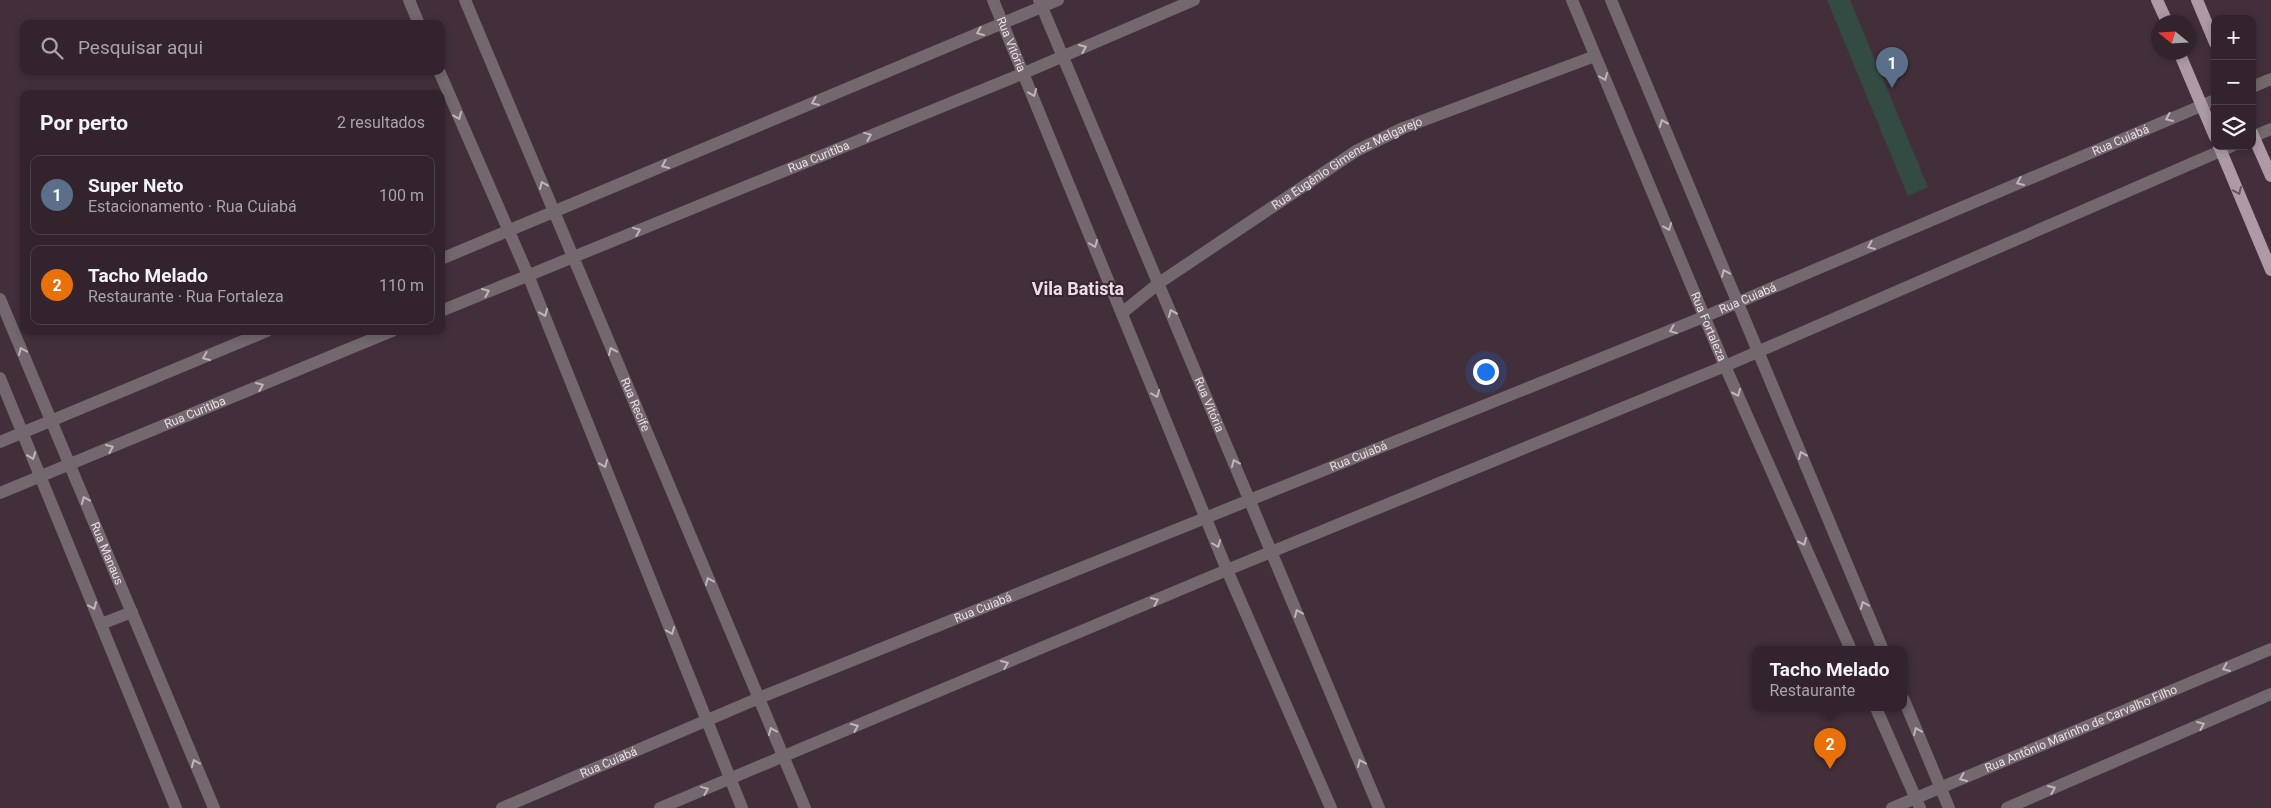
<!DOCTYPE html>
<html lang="pt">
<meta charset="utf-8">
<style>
body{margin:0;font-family:Roboto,sans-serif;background:#3d2f38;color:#f1f3f6}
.controls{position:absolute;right:15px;top:15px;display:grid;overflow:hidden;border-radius:10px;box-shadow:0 2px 8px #0003}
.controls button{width:45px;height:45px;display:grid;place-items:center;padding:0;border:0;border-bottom:1px solid #4d4048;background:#32232c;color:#f1f3f6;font:25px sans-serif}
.compass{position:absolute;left:2151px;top:15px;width:45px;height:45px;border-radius:50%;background:#32232c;box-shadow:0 2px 8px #0003;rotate:288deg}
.you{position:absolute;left:1485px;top:371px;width:18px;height:18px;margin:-12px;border:4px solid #fff;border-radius:50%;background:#1a73e8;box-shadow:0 0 0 8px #1a73e833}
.badge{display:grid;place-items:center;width:32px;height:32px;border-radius:50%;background:#30d4a9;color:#fff;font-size:16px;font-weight:700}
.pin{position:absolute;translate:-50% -41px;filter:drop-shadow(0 1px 2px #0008)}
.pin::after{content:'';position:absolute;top:26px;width:18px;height:15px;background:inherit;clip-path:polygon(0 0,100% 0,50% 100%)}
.popup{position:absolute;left:1752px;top:646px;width:155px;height:65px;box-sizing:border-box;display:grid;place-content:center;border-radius:10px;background:#32232c;filter:drop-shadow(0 1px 4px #0005);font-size:16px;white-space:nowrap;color:#a8a4a9}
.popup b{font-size:19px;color:#f1f3f6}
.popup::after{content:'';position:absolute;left:50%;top:100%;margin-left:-10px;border:10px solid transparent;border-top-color:#32232c}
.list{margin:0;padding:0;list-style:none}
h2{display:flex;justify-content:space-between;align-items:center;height:65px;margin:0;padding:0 20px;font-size:21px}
h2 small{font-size:16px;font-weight:400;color:#a8a4a9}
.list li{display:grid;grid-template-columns:32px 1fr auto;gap:15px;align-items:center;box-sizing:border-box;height:80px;margin:0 10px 10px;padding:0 10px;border:1px solid #4d4048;border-radius:10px}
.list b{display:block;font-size:19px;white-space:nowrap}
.list p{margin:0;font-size:16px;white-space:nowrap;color:#a8a4a9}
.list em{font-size:16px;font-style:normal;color:#a8a4a9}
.icon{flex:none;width:28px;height:28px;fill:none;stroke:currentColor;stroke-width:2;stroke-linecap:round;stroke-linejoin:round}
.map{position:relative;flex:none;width:2271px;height:808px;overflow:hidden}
.search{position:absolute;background:#32232c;box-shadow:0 2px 8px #0003;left:20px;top:20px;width:425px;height:55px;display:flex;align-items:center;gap:12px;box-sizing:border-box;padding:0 18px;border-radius:10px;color:#a8a4a9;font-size:19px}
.panel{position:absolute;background:#32232c;box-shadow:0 2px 8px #0003;left:20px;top:90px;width:425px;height:245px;border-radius:10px}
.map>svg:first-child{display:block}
</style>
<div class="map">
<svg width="2271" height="808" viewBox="0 0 2271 808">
<rect width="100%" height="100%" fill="#422f3a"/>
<!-- building -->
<path fill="#334b43" d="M1827 0H1850L1928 187 1908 196Z"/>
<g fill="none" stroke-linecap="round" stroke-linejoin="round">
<!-- minor -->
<g stroke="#72686e" stroke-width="12">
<path d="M409 0 419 24"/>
<path id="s1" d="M465 0 805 808"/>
<path id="s2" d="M993 0 1227 570 1331 808"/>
<path id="s3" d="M1039 0 1379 808"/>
<path id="s4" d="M1572 0 1725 366 1851 650"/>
<path d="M1611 0 1883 650"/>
<path d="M439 71 528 275 742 808"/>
<path d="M2252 87 2271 79"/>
<path d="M2252 137 2271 129"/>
<path d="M441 259 1058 0"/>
<path id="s5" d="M0 299 214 808"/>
<path id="s6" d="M441 311 1024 73 1194 0"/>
<path id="s7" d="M1122 313 1159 283 1356 151 1403 128 1595 56"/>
<path d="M0 378 176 808"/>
<path d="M0 442 267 331"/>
<path id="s8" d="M0 493 392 331"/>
<path d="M101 624 132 612"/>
<path d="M1904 700 1949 808"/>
<path d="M1876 708 1920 808"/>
<path id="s9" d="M502 808 759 698 1706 316 2215 100"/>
<path d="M660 808 1227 570 1725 366 2232 146"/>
<path id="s10" d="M1892 808 2271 649"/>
<path d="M2007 808 2271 694"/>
</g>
<!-- major -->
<path stroke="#ae9aa5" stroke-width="12" d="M2157 0 2167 22
M2197 0 2215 43
M2179 52 2215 137
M2252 133 2271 176
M2219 146 2271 270"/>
</g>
<!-- one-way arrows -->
<defs><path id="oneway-chevron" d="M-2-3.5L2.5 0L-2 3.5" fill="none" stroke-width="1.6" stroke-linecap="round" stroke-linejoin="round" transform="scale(1.25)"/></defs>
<g stroke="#c1b5bb">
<use href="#oneway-chevron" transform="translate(980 32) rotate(157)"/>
<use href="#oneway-chevron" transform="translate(1083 48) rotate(-23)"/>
<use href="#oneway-chevron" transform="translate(1604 77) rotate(67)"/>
<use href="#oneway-chevron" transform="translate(1033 93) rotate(68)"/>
<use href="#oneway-chevron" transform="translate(815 102) rotate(157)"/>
<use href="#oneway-chevron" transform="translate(458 116) rotate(67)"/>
<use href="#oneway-chevron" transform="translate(2169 118) rotate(157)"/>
<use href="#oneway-chevron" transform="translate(1663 123) rotate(-113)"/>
<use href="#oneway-chevron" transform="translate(868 136) rotate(-22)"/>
<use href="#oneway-chevron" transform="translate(665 165) rotate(157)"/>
<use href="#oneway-chevron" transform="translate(2020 182) rotate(157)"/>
<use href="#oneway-chevron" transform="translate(543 185) rotate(-113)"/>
<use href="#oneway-chevron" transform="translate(1668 227) rotate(67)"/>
<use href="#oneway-chevron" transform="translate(637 231) rotate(-22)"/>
<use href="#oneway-chevron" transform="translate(1094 244) rotate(68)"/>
<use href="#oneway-chevron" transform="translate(1871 246) rotate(157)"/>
<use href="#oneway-chevron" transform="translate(1725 273) rotate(-113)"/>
<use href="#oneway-chevron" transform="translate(486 292) rotate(-23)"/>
<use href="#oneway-chevron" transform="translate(544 313) rotate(68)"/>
<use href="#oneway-chevron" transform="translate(1172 313) rotate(-113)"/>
<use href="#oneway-chevron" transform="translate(1673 330) rotate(158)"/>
<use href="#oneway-chevron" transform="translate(22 351) rotate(-113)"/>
<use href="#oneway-chevron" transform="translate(612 351) rotate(-113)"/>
<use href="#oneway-chevron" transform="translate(206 357) rotate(157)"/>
<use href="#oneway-chevron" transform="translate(260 386) rotate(-23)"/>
<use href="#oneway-chevron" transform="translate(1737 393) rotate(66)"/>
<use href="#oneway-chevron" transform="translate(1156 394) rotate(68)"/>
<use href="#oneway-chevron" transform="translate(110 448) rotate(-23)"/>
<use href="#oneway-chevron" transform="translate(1802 455) rotate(-113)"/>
<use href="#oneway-chevron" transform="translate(32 456) rotate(70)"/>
<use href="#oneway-chevron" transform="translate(1235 463) rotate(-113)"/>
<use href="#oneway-chevron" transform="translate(604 464) rotate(68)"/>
<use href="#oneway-chevron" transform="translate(85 500) rotate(-113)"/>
<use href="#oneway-chevron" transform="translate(1803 542) rotate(66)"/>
<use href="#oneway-chevron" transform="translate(1217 544) rotate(69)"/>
<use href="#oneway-chevron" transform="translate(709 581) rotate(-113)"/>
<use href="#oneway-chevron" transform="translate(1155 601) rotate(-23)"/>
<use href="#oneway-chevron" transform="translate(1864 605) rotate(-113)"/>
<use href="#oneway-chevron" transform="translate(93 606) rotate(67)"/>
<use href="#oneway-chevron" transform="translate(1298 613) rotate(-113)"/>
<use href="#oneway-chevron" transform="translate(671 631) rotate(68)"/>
<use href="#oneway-chevron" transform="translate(1005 664) rotate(-23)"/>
<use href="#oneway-chevron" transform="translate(2226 668) rotate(157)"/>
<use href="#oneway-chevron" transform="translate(2201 725) rotate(-23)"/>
<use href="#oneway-chevron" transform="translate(855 727) rotate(-23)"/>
<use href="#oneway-chevron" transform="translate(772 731) rotate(-113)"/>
<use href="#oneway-chevron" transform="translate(1917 731) rotate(-113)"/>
<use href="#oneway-chevron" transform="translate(195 763) rotate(-113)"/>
<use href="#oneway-chevron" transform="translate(1361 763) rotate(-113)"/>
<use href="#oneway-chevron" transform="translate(1963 778) rotate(157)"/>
<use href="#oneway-chevron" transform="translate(2052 789) rotate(-23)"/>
<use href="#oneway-chevron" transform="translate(705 790) rotate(-22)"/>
</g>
<use stroke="#67545e" href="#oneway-chevron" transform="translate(2238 191) rotate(67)"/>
<g text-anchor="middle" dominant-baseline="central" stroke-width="4" stroke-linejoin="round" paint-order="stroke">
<!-- street labels -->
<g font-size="12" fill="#ebdee5" stroke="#37252f">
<text stroke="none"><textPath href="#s2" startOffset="48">Rua Vitória</textPath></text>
<text stroke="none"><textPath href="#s9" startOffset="1751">Rua Cuiabá</textPath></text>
<text stroke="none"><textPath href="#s6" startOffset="408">Rua Curitiba</textPath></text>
<text stroke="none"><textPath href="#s7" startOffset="271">Rua Eugênio Gimenez Melgarejo</textPath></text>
<text stroke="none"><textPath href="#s9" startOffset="1346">Rua Cuiabá</textPath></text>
<text stroke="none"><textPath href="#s4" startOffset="354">Rua Fortaleza</textPath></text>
<text stroke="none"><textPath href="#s1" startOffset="439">Rua Recife</textPath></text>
<text stroke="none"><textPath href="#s3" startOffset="439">Rua Vitória</textPath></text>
<text stroke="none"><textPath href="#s8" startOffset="211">Rua Curitiba</textPath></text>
<text stroke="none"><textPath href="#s9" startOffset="926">Rua Cuiabá</textPath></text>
<text stroke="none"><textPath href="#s5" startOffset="276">Rua Manaus</textPath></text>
<text stroke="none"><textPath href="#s9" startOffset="521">Rua Cuiabá</textPath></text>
<text stroke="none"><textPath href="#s10" startOffset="205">Rua Antônio Marinho de Carvalho Filho</textPath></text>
<text stroke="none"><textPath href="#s9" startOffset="116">Rua Cuiabá</textPath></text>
</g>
<!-- district labels -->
<g font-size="18" font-weight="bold" fill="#ebdee5" stroke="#37252f">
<text x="1078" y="288">Vila Batista</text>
</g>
</g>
</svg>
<div class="controls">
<button>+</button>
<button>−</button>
<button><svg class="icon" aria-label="layers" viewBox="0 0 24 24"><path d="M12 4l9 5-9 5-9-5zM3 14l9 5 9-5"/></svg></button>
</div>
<svg class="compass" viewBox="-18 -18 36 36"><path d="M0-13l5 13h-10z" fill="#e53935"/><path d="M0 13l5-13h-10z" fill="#a8a4a9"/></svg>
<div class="you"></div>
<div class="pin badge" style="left:1892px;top:88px;background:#5c6f8a">1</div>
<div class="pin badge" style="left:1830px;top:769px;background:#e8710a">2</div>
<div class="popup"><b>Tacho Melado</b>Restaurante</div>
<div class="search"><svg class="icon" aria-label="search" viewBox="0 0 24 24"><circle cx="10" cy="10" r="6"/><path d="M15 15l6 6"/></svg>Pesquisar aqui</div>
<section class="panel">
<h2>Por perto<small>2 resultados</small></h2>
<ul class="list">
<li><span class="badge" style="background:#5c6f8a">1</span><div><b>Super Neto</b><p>Estacionamento · Rua Cuiabá</p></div><em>100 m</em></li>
<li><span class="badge" style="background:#e8710a">2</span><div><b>Tacho Melado</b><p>Restaurante · Rua Fortaleza</p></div><em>110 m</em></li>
</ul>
</section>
</div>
